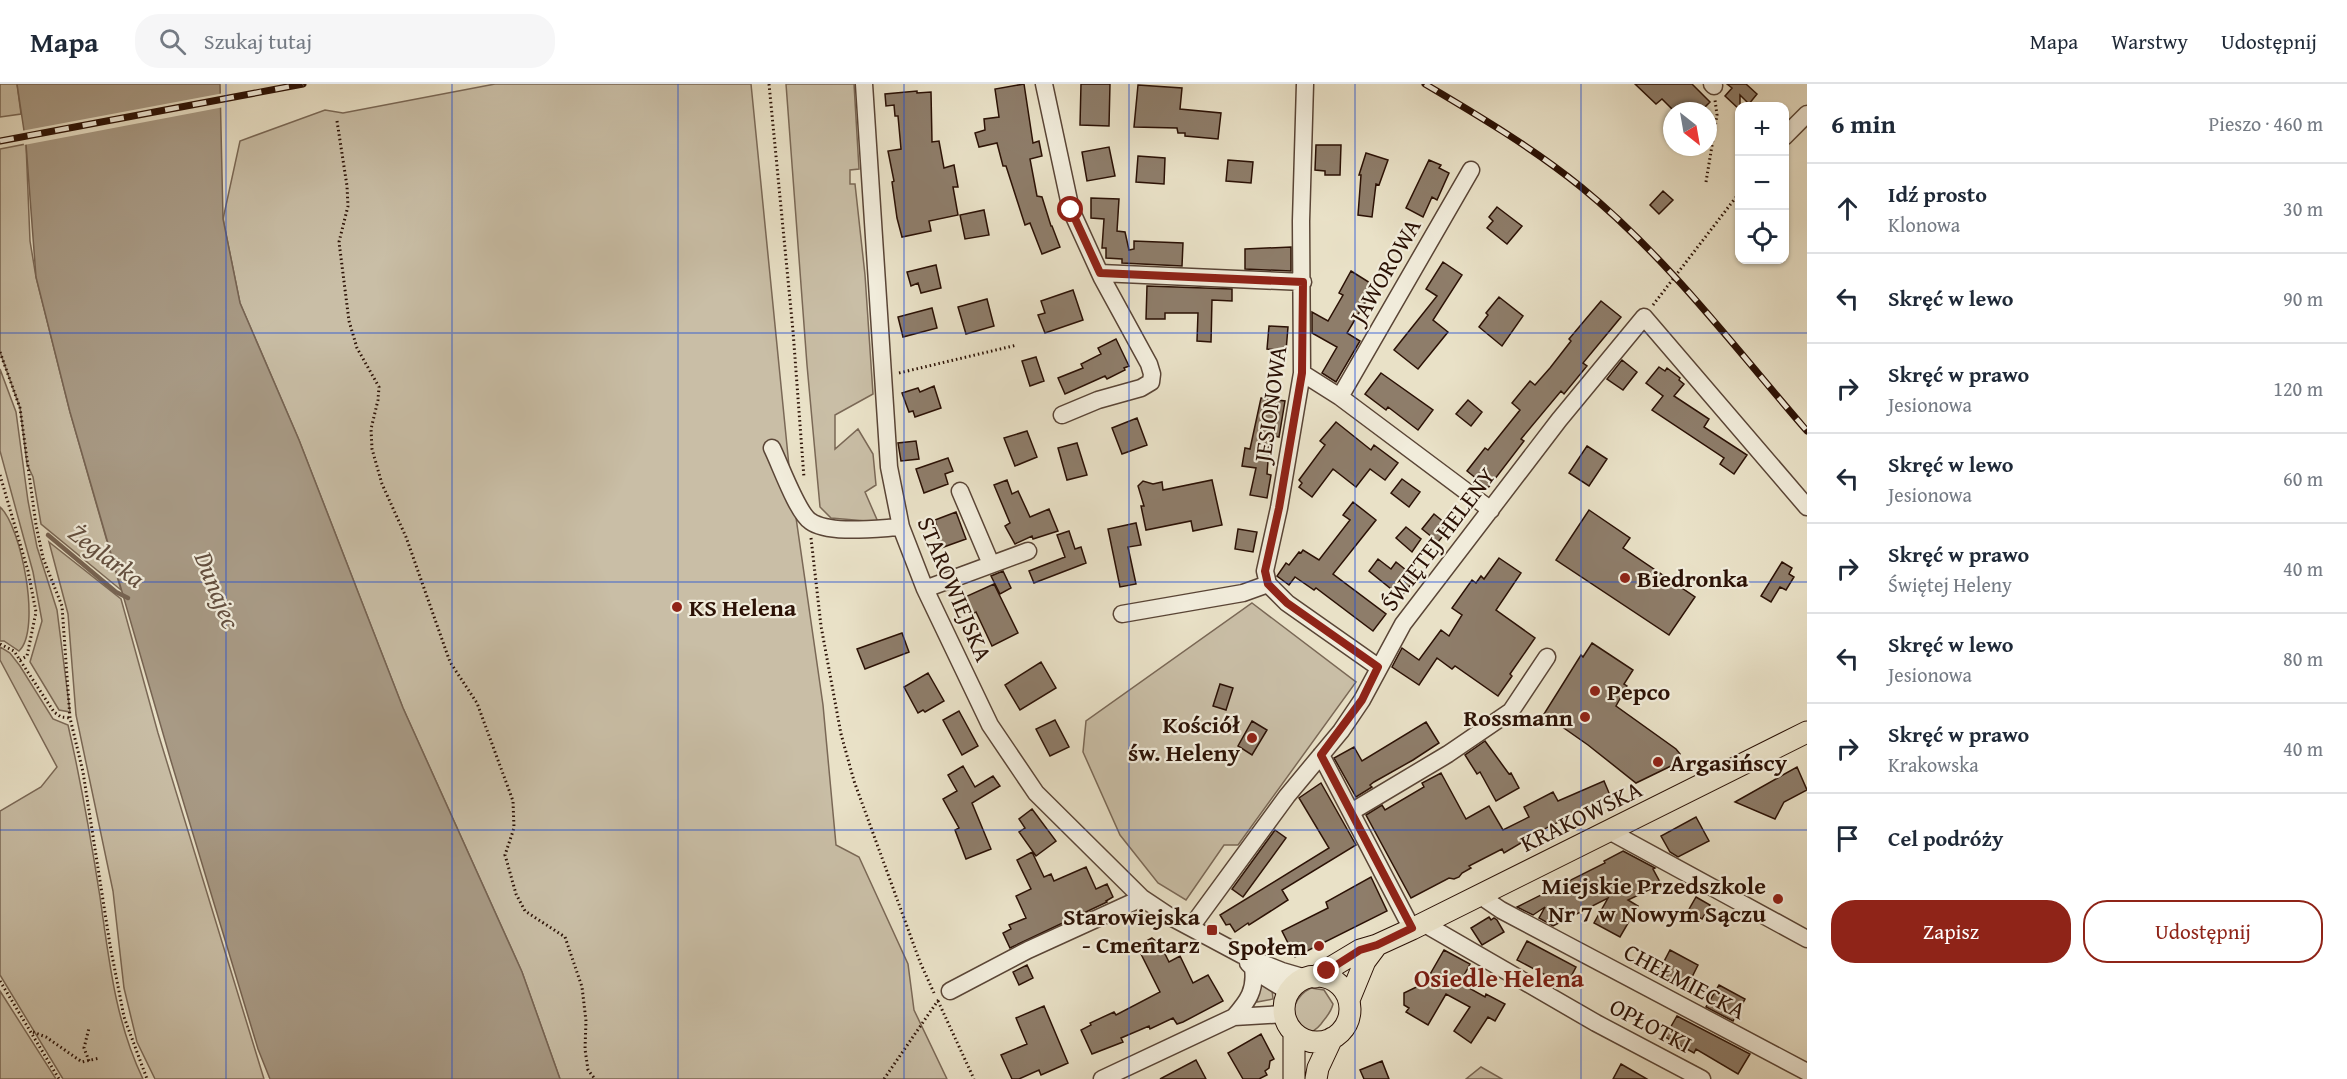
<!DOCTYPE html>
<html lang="pl">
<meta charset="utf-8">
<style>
body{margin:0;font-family:"Gentium Book Plus",serif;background:#f6f6f7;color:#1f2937}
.controls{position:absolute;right:18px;top:18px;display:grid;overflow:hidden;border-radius:12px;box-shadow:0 2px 4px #0004}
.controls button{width:54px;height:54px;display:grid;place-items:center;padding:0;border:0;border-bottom:2px solid #e0e1e3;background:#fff;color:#1f2937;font:30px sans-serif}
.compass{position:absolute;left:1663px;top:18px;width:54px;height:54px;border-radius:50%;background:#fff;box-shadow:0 2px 4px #0004;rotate:149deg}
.stop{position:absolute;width:18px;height:18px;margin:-14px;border:4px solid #8f2418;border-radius:50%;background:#fff}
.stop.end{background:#8f2418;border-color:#fff;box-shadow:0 2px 6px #0008}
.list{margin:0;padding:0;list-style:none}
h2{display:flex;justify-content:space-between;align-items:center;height:78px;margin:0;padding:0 24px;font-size:26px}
h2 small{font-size:20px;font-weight:400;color:#747a83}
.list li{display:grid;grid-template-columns:39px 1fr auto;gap:18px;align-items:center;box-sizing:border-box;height:90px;padding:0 24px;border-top:2px solid #e0e1e3}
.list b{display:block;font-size:22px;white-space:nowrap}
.list p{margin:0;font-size:20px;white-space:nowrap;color:#747a83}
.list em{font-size:20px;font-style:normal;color:#747a83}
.actions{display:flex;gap:12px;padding:18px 24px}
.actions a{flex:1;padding:14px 0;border:2px solid #8f2418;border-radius:24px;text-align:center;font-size:21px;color:#8f2418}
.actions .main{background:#8f2418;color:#fff}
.icon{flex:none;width:33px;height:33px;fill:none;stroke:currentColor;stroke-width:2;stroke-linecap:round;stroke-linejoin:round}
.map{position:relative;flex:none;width:1807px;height:995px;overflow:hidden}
header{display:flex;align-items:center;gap:36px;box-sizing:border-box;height:84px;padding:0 30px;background:#fff;border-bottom:2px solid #e0e1e3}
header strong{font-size:28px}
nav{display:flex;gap:33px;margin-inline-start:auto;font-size:21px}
.search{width:420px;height:54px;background:#f6f6f7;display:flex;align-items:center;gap:15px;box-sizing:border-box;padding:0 21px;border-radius:24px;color:#747a83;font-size:22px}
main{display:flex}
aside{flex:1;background:#fff}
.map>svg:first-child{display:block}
</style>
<header>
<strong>Mapa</strong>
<div class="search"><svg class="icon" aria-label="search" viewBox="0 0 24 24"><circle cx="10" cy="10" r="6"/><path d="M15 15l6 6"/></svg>Szukaj tutaj</div>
<nav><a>Mapa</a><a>Warstwy</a><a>Udostępnij</a></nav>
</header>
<main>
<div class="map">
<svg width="1807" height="995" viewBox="0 0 1807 995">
<rect width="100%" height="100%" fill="#e9e1c7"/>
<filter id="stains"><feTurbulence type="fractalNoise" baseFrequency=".00333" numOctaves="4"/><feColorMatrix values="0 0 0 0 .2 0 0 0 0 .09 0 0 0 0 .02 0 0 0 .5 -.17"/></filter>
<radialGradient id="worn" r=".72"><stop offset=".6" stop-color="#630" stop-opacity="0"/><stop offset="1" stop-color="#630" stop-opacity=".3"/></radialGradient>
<!-- green -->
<path fill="#c9bea6" stroke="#7a6856" stroke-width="1.5" d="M0 0H17L21 30 0 33Z
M495 0H751L790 392 823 621 836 761 859 773 908 880 914 926 947 995H560L522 888 403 624 299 356 240 219 223 135 240 57 325 26 343 29Z
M786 0H854L859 85 850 86V100H855L865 191 873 310 835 331V365L858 345 873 370 876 401 865 408 878 438 831 434 820 423 807 281Z
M26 60 30 157 36 193 70 328 121 506 41 440 33 393 27 380 20 324 0 268V65Z
M0 285 16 328 28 417 37 463 57 526 70 628 59 626 30 578 42 537 33 488 0 367Z
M0 423C21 441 42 546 19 567L4 557H0Z
M49 458 121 515 158 649 264 995H155L137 958 124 904 113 807 76 631 68 530Z
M1252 519 1356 598 1238 761H1224L1186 816 1158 799 1120 751 1083 668 1086 637Z
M0 563 10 569 20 582 53 635 68 641C81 698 91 755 100 813 109 875 115 937 143 995H63L0 891V727L41 703 57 683 0 576Z
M1259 899 1272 906 1273 915 1257 918Z
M1311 904 1324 906 1333 920C1331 929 1326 933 1321 940 1298 968 1278 920 1311 904Z
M0 907 56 995H0Z
M1481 983 1502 995H1466Z"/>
<!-- water -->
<path fill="#a89a85" stroke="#766352" stroke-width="1.5" d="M17 0H220L223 135 240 219 299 356 403 624 522 888 560 995H270L258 965 171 677 70 328 36 193 26 60Z"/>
<!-- pier -->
<path fill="#e9e1c7" d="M224 9V23L24 61 21 47Z"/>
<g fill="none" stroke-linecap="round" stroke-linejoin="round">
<!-- stream -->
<path stroke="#766352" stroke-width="4.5" d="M48 451 116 508 128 514"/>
</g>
<!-- building -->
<path fill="#8e7d6a" stroke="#2b1105" stroke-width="1.5" d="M1024 0 1033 59 1039 57 1042 72 1030 75 1037 112 1042 113 1051 142H1052L1060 163 1042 170 1030 139 1025 141 1006 82H1003L997 59 979 63 975 49 985 46 984 35 999 33 995 5Z
M1081 0H1110L1109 42 1080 41Z
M1635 0H1692L1710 18 1701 27H1674L1662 15 1656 20Z
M1727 0H1746L1757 10 1749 20 1740 11V26L1725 12 1732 4Z
M1138 1 1182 4 1180 25 1221 29 1218 55 1185 52V49H1178L1177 44 1134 43Z
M917 7V9L931 8 932 58 939 57 944 84 954 81 958 103H953L958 131 929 137 931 147 902 153 897 134 892 98 894 97 888 67 901 65 898 32H895L894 21 886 22 885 10Z
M1316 61H1341L1340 91H1325V87L1315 86Z
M1109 63 1115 92 1087 97 1082 68Z
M1366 69 1388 76 1379 101 1376 100 1372 133 1358 131 1361 91H1359Z
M1138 72 1165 74 1164 100 1136 98Z
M1228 76 1253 78 1251 99 1226 97Z
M1429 76 1441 81 1439 84 1449 89 1437 116 1432 113 1423 133 1406 124Z
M1663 107 1673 116 1659 130 1650 121Z
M1091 114 1119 115 1117 147 1125 148 1129 166 1134 165V157L1183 159 1182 182 1122 179V175L1106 174V164H1102L1104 135 1091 134Z
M1497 123 1522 142 1507 160 1487 144 1493 137 1489 133Z
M984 126 989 151 965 155 960 131Z
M1291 163V187L1245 185V165Z
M1443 178 1462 191 1433 236 1448 248 1418 285 1394 266 1437 212 1426 205Z
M936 181 941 204 921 209 918 199 911 202 907 188Z
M1351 187 1375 202 1347 249 1360 257 1336 298 1322 289 1337 263 1312 249V228L1328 237 1343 211 1339 209Z
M1147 202 1232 205V217L1212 216 1211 258 1197 257 1198 229H1165V235H1146Z
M1073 206 1083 236 1045 249 1038 231 1045 229 1041 217Z
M1499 213 1523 232 1502 262 1479 243 1488 231 1486 229Z
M987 215 994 242 966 250 958 223Z
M1601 217 1621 233 1583 279 1587 282 1564 310 1561 307 1521 355 1524 357 1488 404 1467 387 1485 364 1488 366 1520 326 1512 319 1530 297 1535 301 1550 284 1571 257 1569 255Z
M932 224 937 244 903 253 898 233Z
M1269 242 1288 243 1286 267 1267 265Z
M1116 255 1129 282 1124 284 1125 286 1107 295 1105 292 1065 310 1058 294 1083 284 1081 280 1101 270 1098 264Z
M1036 273 1044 297 1030 302 1022 277Z
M1622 276 1637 288 1623 306 1607 295Z
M1659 283 1665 287 1667 284 1680 294 1679 296 1684 300 1674 312 1709 335 1704 343 1747 371 1734 390 1720 380 1724 374 1652 326 1663 312 1646 299Z
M1381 289 1433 326 1418 346 1388 323 1386 326 1365 310Z
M934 302 941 324 915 333 913 327 909 328 902 309 918 304 920 308Z
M1261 314 1285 317 1279 353 1270 351 1267 390 1271 391 1267 414 1250 411 1256 384 1242 382 1245 364 1250 365Z
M1468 316 1482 328 1471 342 1456 330Z
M1137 334 1147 361 1122 370 1112 344Z
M1336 338 1371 366 1374 361 1398 379 1385 396 1370 385 1356 403 1333 385 1312 413 1299 403 1302 399 1299 396 1325 361 1320 357Z
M1027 347 1037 373 1015 382 1004 354Z
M916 357 919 375 901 377 898 359Z
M1077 359 1087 391 1067 396 1058 364Z
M1587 362 1607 375 1589 402 1569 389Z
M948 374 953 387 945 390 948 400 924 409 916 385Z
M1402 395 1420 408 1409 423 1391 409Z
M1007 396 1012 410 1018 407 1030 433 1049 425 1058 447 1033 455 1032 452 1015 460 1005 442 1010 439 994 401Z
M1212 396 1222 441 1193 447 1191 437 1146 446 1141 422H1144L1138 402 1143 397 1153 400 1162 398 1163 406Z
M1353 418 1376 436 1333 490 1386 530 1373 547 1316 504 1314 506 1295 493 1289 501 1277 492 1286 479 1289 481 1299 468 1301 469 1303 466 1319 476 1350 436 1343 431Z
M1589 426 1630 454 1623 464 1695 513 1669 551 1556 476Z
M956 428 966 455 941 464 935 447 938 446 935 436Z
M1434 430 1450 443 1438 458 1422 445Z
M1136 439 1141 461 1128 463 1136 500 1120 503 1108 445Z
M1406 443 1421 455 1412 468 1396 454Z
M1238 445 1257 448 1253 468 1235 465Z
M1069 447 1075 465 1081 463 1086 479 1034 499 1029 487 1065 473 1057 451Z
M1499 474 1521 489 1496 526 1535 554 1510 590 1512 592 1498 612 1455 582 1452 585 1437 574 1419 601 1392 583 1402 564 1419 576 1441 546 1449 552 1462 531 1452 524 1472 496 1476 499 1481 492 1484 495Z
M1378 475 1391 485 1396 478 1416 494 1401 513 1369 487Z
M1782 478 1792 484 1789 490 1794 493 1786 506 1780 503 1771 518 1761 512Z
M1003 487 1011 504 1000 510 991 492Z
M994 500 1018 549 992 562 976 528 973 530 965 513Z
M902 549 909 568 865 585 857 565Z
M1592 559 1633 586 1624 600 1627 602 1616 622 1676 665 1680 670 1678 677 1671 682 1636 699 1588 661 1544 630 1581 571 1583 573Z
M1041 578 1056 604 1020 626 1005 601Z
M928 589 944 617 925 628 923 626 918 629 904 603Z
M1220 600 1233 604 1226 626 1213 622Z
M959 627 978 662 962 671 943 636Z
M1055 636 1069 663 1050 672 1036 645Z
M1252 637 1267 646 1252 671 1238 662Z
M1426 638 1439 659 1413 676 1374 698 1370 701 1372 703 1356 713 1334 674 1354 663 1362 677Z
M1485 657 1509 690 1511 689 1519 704 1496 717 1480 688 1477 690 1465 671Z
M963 682 975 703 993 692 1000 702 972 719 991 765 966 775 955 746 959 744 943 715 957 707 948 691Z
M1797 683 1807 706 1784 718 1775 735 1735 718Z
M1441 689 1466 735 1489 722 1503 746 1529 733 1524 723 1553 708 1558 717 1604 697 1612 716 1586 727 1585 725 1520 757 1521 759 1504 769 1502 765 1469 782 1471 784 1462 789 1459 793 1454 795 1449 794 1411 814 1366 731 1382 721 1385 726 1424 703 1422 699Z
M1321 699 1356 761 1282 806 1288 816 1249 841 1248 839 1235 848 1230 840 1226 841 1220 831 1329 764 1299 714Z
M1032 725 1056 757 1036 772 1019 748 1025 744 1019 735Z
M1696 733 1709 757 1678 773 1670 768 1661 752Z
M1275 746 1286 754 1243 813 1232 805Z
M1623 767 1655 784 1653 785 1661 800 1628 816 1638 822 1620 853 1594 839 1608 814 1553 842 1539 834 1545 823 1533 831 1517 823 1605 779 1604 777Z
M1032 768 1044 793 1051 790 1054 797 1086 783 1096 805 1107 800 1113 813 1106 817 1107 818 1010 864 1003 849 1011 845 1009 841 1026 834 1016 812 1031 805 1017 776Z
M1371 793 1387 827 1295 873 1282 847 1328 824 1326 818Z
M1696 813 1710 821 1702 835 1688 827Z
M1489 833 1491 836 1494 834 1497 836 1504 848 1482 861 1471 844Z
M1152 854 1160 860 1169 878 1180 872 1193 899 1208 891 1223 917 1183 938 1177 940 1173 934 1150 945 1149 942 1121 954 1123 958 1092 970 1081 946 1091 941 1090 939 1114 928 1116 931 1160 908 1137 862Z
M1527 857 1576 883 1566 902 1517 876Z
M1444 866 1470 880 1460 899 1485 913 1486 910 1505 920 1495 937 1488 933 1471 959 1454 947 1470 923 1446 910 1428 941 1406 928 1409 924 1404 921V909L1425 899Z
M1670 866 1698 881 1686 905 1657 891Z
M1027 881 1033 894 1019 901 1013 888Z
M1719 901 1745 915 1733 937 1706 923Z
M1044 922 1068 979 1041 991 1039 986 1019 995H1012L1001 971 1027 960 1016 934Z
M1677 932 1750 970 1738 990 1696 965 1694 969 1665 953Z
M1261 950 1274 975 1270 977 1269 984 1265 987 1267 991 1259 995H1243L1228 969Z
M1196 976 1206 995H1160Z
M1382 977 1389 995H1364L1360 986Z
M1621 980 1647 995H1613Z"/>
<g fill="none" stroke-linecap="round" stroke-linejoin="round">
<defs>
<path id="minor" d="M864 0 889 383 901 443 925 505 990 641 1036 709 1142 814 1169 832 1242 871 1282 887 1306 894
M1044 0 1071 126 1102 194 1149 280 1152 290 1151 298 1141 304 1098 316 1062 331
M1305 0 1301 137 1302 289 1279 424 1265 487 1268 500 1287 519 1378 583
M1712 0 1714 2
M1784 53 1807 30
M1471 86 1340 313 1491 426
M1100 189 1303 198
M1302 289 1340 313
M772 364C780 380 797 428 810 437 829 451 879 444 901 443
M960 407 991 480
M925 505 1028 467
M1122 530 1243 509 1268 500
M1321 671 1412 845
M1351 728 1448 670 1511 627 1547 573
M1609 747 1807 855
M1479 811 1501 826 1807 988
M1423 839 1596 939 1702 995
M1191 843 1287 712 1341 647 1362 616 1403 540 1559 336 1644 233 1807 423
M1248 879 1258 889 1289 908
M950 907 1028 866 1142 814
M1234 933C1248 917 1256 906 1253 884
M1102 995 1234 933 1285 930"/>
<path id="major" d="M1284 925a33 33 0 1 1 66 0a33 33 0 1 1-66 0Z
M1315 893 1360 866 1377 861 1412 845 1807 648
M1349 916 1365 877 1377 861
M1294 995V949
M1316 995 1318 984 1332 954"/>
</defs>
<!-- minor casing -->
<use href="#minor" stroke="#5a4536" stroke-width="19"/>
<!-- major casing -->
<use href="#major" stroke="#2b1105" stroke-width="23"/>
<!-- path -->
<path stroke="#2b1105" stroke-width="3" stroke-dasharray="1.5 3" stroke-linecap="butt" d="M769 0 793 247 804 394
M337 37 347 102 348 122 339 158 349 237 357 264 379 303 378 316 371 345 372 365 382 400 406 453 450 578 477 619 513 717 514 744 505 771 516 810 525 827 565 853 582 903 586 937 585 965 588 986 595 995
M1706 98 1717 31 1715 16
M1653 221 1740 108
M0 268 20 324 36 441 43 474 62 522 70 634 83 688 110 861 124 933 147 995
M899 289 1017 261
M0 391 28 487 36 528 27 572 20 576
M811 454 821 542 841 650 854 697 920 878 934 909
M0 560 14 567 54 628 61 633 70 634
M0 897 59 995
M938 917 974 995
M33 948 46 953 82 978 100 974
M89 977 84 964 89 944
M884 995 939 915"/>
<!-- minor -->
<use href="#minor" stroke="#f1ecdb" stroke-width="16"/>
<!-- major -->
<use href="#major" stroke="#e9e1c7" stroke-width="21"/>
<defs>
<path id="rail" d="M1425 0C1479 32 1533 64 1581 103 1667 173 1735 264 1807 347
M0 57 303 0"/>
</defs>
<!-- rail casing -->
<use href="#rail" stroke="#2b1105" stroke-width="7"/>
<!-- rail -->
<use href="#rail" stroke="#f1ecdb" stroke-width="4.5" stroke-dasharray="14" stroke-linecap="butt"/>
</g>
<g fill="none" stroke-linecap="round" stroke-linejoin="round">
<!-- route -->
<path stroke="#8f2418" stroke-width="8" d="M1071 126 1100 189 1303 198 1302 289 1279 424 1265 487 1268 500 1287 519 1378 583 1362 616 1321 671 1412 844 1377 861 1360 866 1327 887"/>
</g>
<!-- grid -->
<path fill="none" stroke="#1d4ed8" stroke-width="1.5" stroke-opacity="0.55" d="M226 0V995M452 0V995M678 0V995M904 0V995M1129 0V995M1355 0V995M1581 0V995M0 249H1807M0 498H1807M0 746H1807"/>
<!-- markers -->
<g fill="#8f2418" stroke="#f1ecdb" stroke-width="2">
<circle cx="1625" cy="494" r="6"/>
<circle cx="677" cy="523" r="6"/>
<circle cx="1595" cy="607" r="6"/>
<circle cx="1585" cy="633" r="6"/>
<circle cx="1252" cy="654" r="6"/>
<circle cx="1658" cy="678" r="6"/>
<circle cx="1778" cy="815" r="6"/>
<rect x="1206" y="840" width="12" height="12" rx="3"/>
<circle cx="1319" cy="862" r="6"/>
</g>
<g text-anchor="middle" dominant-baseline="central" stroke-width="4.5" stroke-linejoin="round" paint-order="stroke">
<!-- street labels -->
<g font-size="24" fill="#2b1105" stroke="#f1ecdb">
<text transform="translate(1385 187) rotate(-60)">JAWOROWA</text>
<text transform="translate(1270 320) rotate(-82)">JESIONOWA</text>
<text transform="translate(1438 455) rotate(-53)">ŚWIĘTEJ HELENY</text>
<text transform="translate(955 505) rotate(67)">STAROWIEJSKA</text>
<text transform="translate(1581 732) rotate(-26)">KRAKOWSKA</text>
<text transform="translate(1685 897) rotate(28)">CHEŁMIECKA</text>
<text transform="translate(1651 941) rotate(28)">OPŁOTKI</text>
</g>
<!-- poi labels -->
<g font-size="24" font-weight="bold" fill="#2b1105" stroke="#f1ecdb" text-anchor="end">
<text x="1637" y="494" text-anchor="start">Biedronka</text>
<text x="689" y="523" text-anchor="start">KS Helena</text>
<text x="1607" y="607" text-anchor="start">Pepco</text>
<text x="1573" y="633">Rossmann</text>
<text x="1240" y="640">Kościół<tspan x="1240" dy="28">św. Heleny</tspan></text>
<text x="1670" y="678" text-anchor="start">Argasińscy</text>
<text x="1766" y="801">Miejskie Przedszkole<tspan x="1766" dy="28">Nr 7 w Nowym Sączu</tspan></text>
<text x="1200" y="832">Starowiejska<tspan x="1200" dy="28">- Cmentarz</tspan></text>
<text x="1307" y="862">Społem</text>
</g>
<!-- water labels -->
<g font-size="26" font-style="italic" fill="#634f3f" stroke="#f1ecdb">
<text transform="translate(107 471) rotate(37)">Żeglarka</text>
<text transform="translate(218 506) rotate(68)">Dunajec</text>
</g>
<!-- neighbourhood labels -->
<g font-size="26" font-weight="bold" fill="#7a1f14" stroke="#f1ecdb">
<text x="1499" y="893">Osiedle Helena</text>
</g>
</g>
<rect width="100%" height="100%" filter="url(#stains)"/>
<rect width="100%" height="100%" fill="url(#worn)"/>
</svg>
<div class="controls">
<button>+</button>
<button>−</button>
<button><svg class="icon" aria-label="locate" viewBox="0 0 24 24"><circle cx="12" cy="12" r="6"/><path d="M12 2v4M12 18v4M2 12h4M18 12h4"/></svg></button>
</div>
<svg class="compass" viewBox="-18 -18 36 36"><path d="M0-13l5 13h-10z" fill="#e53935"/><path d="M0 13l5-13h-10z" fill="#747a83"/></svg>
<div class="stop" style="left:1071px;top:126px"></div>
<div class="stop end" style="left:1327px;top:887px"></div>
</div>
<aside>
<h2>6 min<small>Pieszo · 460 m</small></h2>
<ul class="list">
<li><svg class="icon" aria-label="ahead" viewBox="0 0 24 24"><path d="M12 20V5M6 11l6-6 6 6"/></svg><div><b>Idź prosto</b><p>Klonowa</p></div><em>30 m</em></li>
<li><svg class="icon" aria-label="left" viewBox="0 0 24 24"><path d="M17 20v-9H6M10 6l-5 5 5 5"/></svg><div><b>Skręć w lewo</b></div><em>90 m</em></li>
<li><svg class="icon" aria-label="right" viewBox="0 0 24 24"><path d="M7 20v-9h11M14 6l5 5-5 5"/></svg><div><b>Skręć w prawo</b><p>Jesionowa</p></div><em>120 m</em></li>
<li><svg class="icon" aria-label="left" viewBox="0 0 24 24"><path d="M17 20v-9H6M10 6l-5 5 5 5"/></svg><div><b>Skręć w lewo</b><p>Jesionowa</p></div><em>60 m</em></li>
<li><svg class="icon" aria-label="right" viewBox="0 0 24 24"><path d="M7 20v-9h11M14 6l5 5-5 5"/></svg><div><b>Skręć w prawo</b><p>Świętej Heleny</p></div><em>40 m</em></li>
<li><svg class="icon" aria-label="left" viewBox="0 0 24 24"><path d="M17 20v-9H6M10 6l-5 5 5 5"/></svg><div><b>Skręć w lewo</b><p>Jesionowa</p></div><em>80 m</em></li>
<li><svg class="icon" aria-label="right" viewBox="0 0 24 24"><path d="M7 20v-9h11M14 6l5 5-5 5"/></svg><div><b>Skręć w prawo</b><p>Krakowska</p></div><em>40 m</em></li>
<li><svg class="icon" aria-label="arrive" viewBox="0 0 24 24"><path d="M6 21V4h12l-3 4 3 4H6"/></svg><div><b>Cel podróży</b></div></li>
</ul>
<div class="actions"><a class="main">Zapisz</a><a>Udostępnij</a></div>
</aside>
</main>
